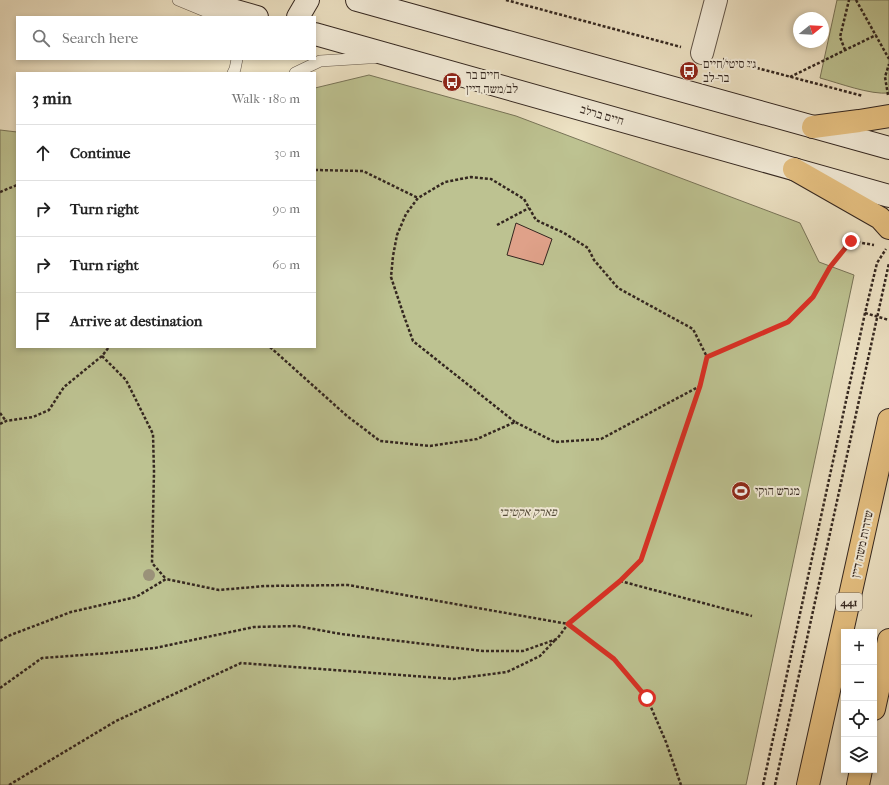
<!DOCTYPE html>
<meta charset="utf-8">
<style>
body{margin:0;font-family:"IM FELL French Canon","Frank Ruhl Libre",serif;background:#f6f6f6;color:#222}
.controls{position:absolute;right:12px;bottom:12px;display:grid;overflow:hidden;border-radius:0px;box-shadow:0 2px 6px #0003}
.controls button{width:36px;height:36px;display:grid;place-items:center;padding:0;border:0;border-bottom:1px solid #e0e0e0;background:#fff;color:#222;font:20px sans-serif}
.compass{position:absolute;left:793px;top:12px;width:36px;height:36px;border-radius:50%;background:#fff;box-shadow:0 2px 6px #0003;rotate:72deg}
.stop{position:absolute;width:12px;height:12px;margin:-9px;border:3px solid #d93025;border-radius:50%;background:#fff}
.stop.end{background:#d93025;border-color:#fff;box-shadow:0 1px 4px #0008}
.list{margin:0;padding:0;list-style:none}
h2{display:flex;justify-content:space-between;align-items:center;height:52px;margin:0;padding:0 16px;font-size:17px}
h2 small{font-size:13px;font-weight:400;color:#767676}
.list li{display:grid;grid-template-columns:26px 1fr auto;gap:12px;align-items:center;box-sizing:border-box;height:56px;padding:0 16px;border-top:1px solid #e0e0e0}
.list b{display:block;font-size:15px;white-space:nowrap}
.list em{font-size:13px;font-style:normal;color:#767676}
.icon{flex:none;width:22px;height:22px;fill:none;stroke:currentColor;stroke-width:2;stroke-linecap:round;stroke-linejoin:round}
.map{position:relative;flex:none;width:889px;height:785px;overflow:hidden}
.search{position:absolute;background:#fff;box-shadow:0 2px 6px #0003;left:16px;top:16px;width:300px;height:44px;display:flex;align-items:center;gap:10px;box-sizing:border-box;padding:0 14px;border-radius:0px;color:#767676;font-size:15px}
.panel{position:absolute;background:#fff;box-shadow:0 2px 6px #0003;left:16px;top:72px;width:300px;height:276px;border-radius:0px}
.map>svg:first-child{display:block}
</style>
<div class="map">
<svg width="889" height="785" viewBox="0 0 889 785">
<rect width="100%" height="100%" fill="#ede2c4"/>
<filter id="stains"><feTurbulence type="fractalNoise" baseFrequency=".005" numOctaves="4"/><feColorMatrix values="0 0 0 0 .2 0 0 0 0 .09 0 0 0 0 .02 0 0 0 .5 -.17"/></filter>
<radialGradient id="worn" r=".72"><stop offset=".6" stop-color="#630" stop-opacity="0"/><stop offset="1" stop-color="#630" stop-opacity=".3"/></radialGradient>
<!-- green -->
<path fill="#bdc291" stroke="#787458" d="M837 0H889V93C870 95 839 83 820 78Z
M369 75 516 116 800 223 819 262 854 275 746 785H0V130L17 132V347H315V88Z"/>
<!-- building -->
<path fill="#dfa189" stroke="#342720" d="M516 223 552 239 543 265 507 255Z"/>
<g fill="none" stroke-linecap="round" stroke-linejoin="round">
<defs>
<path id="lane" d="M178 0 212 14 215 17
M233 73 235 69 237 59
M295 73 320 61 368 58H374"/>
<path id="street" d="M702 53 716 0"/>
<path id="secondary" d="M197 0 257 17
M357 0 889 148
M298 17 308 0
M315 34 889 196"/>
<path id="primary" d="M813 127 859 121 889 116
M794 169 880 218 889 228
M874 709 889 640
M808 785 889 420
M858 785 861 770"/>
</defs>
<!-- lane casing -->
<use href="#lane" stroke="#625649" stroke-width="12"/>
<!-- street casing -->
<use href="#street" stroke="#625649" stroke-width="24"/>
<!-- secondary casing -->
<use href="#secondary" stroke="#342720" stroke-width="24"/>
<!-- primary casing -->
<use href="#primary" stroke="#342720" stroke-width="24"/>
<!-- path -->
<path stroke="#342720" stroke-width="2.5" stroke-dasharray="3 2" stroke-linecap="butt" d="M506 0 681 47
M856 0 889 59
M845 50 840 37 849 0
M723 59 863 96
M790 77 876 35
M888 95 885 77 889 64
M315 170 363 171 418 198
M0 192 17 185
M497 225 529 208
M865 313 889 320
M270 347 347 416 380 441 430 446 477 439 515 422 555 442 601 439 700 386
M102 356 126 380 153 434 154 472 152 563 166 579
M0 413 6 421
M515 422 413 341 404 316 391 277 393 256 397 235 406 214 418 198 445 182 471 177 491 179 524 199 536 220 564 233 588 248 594 260 618 288 693 329 707 357
M0 424 6 421 33 417 49 410 64 387 102 356 109 347
M620 581 752 616
M0 641 8 636 71 612 136 597 166 579 219 590 265 586 348 585 568 624 615 659 647 698 666 742 681 785
M0 688 42 658 109 653 155 648 254 627 297 626 341 634 483 651H523L557 639 568 624 620 581 641 560 700 385 707 357 787 322 813 297 830 267 851 241 874 245
M9 785 116 721 241 663 453 679 507 672 540 656 556 639
M763 785 865 313 877 263 886 249
M775 785 889 263"/>
<!-- lane -->
<use href="#lane" stroke="#f3ecd9" stroke-width="11"/>
<!-- street -->
<use href="#street" stroke="#f3ecd9" stroke-width="22"/>
<!-- secondary -->
<use href="#secondary" stroke="#f3ecd9" stroke-width="22"/>
<!-- primary -->
<use href="#primary" stroke="#e6c182" stroke-width="22"/>
</g>
<!-- trees -->
<circle fill="#9a9179" cx="149" cy="575" r="6"/>
<g fill="none" stroke-linecap="round" stroke-linejoin="round">
<!-- route -->
<path stroke="#d93025" stroke-width="5" d="M647 698 614 659 568 624 620 581 641 560 700 386 707 357 788 322 813 297 830 267 851 241"/>
</g>
<!-- icons -->
<defs>
<symbol id="bus-disc" viewBox="-11 -11 22 22"><circle r="9.5" fill="#8f2418" stroke="#f3ecd9"/><path d="M-5-6H5V4H4V6H2V4H-2V6H-4V4H-5ZM-3.5-4V0h7V-4ZM-3.5 1.2v1.5H-2V1.2ZM2 1.2v1.5H3.5V1.2Z" fill="#fff"/></symbol>
<symbol id="stadium-disc" viewBox="-11 -11 22 22"><circle r="9.5" fill="#8f2418" stroke="#f3ecd9"/><path d="M0-5a6.5 5 0 1 0 0 10a6.5 5 0 1 0 0-10ZM-3.5-1.8h7v3.6h-7Z" fill="#fff"/></symbol>
</defs>
<g fill-rule="evenodd">
<use href="#bus-disc" x="678" y="60" width="22" height="22"/>
<use href="#bus-disc" x="441" y="71" width="22" height="22"/>
<use href="#stadium-disc" x="730" y="480" width="22" height="22"/>
</g>
<g text-anchor="middle" dominant-baseline="central" stroke-width="4" stroke-linejoin="round" paint-order="stroke">
<!-- shield labels -->
<rect fill="#f3ecd9" stroke="#6d6258" stroke-width="1" x="836" y="593" width="26" height="18" rx="3"/>
<g font-size="11" font-weight="bold" fill="#342720">
<text x="849" y="602">441</text>
</g>
<!-- poi labels -->
<g font-size="12" fill="#342720" stroke="#f3ecd9" text-anchor="start">
<text x="703" y="64">ג׳י סיטי/חיים<tspan x="703" dy="14">בר-לב</tspan></text>
<text x="466" y="75">חיים בר<tspan x="466" dy="14">לב/משה דיין</tspan></text>
<text x="755" y="491">מגרש הוקי</text>
</g>
<!-- street labels -->
<g font-size="12" fill="#342720" stroke="#f3ecd9">
<text transform="translate(602 115) rotate(16)">חיים ברלב</text>
<text transform="translate(862 544) rotate(-78)">שדרות משה דיין</text>
</g>
<!-- park labels -->
<g font-size="12" font-style="italic" fill="#564e3c" stroke="#f3ecd9">
<text x="528" y="512">פארק אקטיבי</text>
</g>
</g>
<rect width="100%" height="100%" filter="url(#stains)"/>
<rect width="100%" height="100%" fill="url(#worn)"/>
</svg>
<div class="controls">
<button>+</button>
<button>−</button>
<button><svg class="icon" aria-label="locate" viewBox="0 0 24 24"><circle cx="12" cy="12" r="6"/><path d="M12 2v4M12 18v4M2 12h4M18 12h4"/></svg></button>
<button><svg class="icon" aria-label="layers" viewBox="0 0 24 24"><path d="M12 4l9 5-9 5-9-5zM3 14l9 5 9-5"/></svg></button>
</div>
<svg class="compass" viewBox="-18 -18 36 36"><path d="M0-13l5 13h-10z" fill="#e53935"/><path d="M0 13l5-13h-10z" fill="#767676"/></svg>
<div class="stop" style="left:647px;top:698px"></div>
<div class="stop end" style="left:851px;top:241px"></div>
<div class="search"><svg class="icon" aria-label="search" viewBox="0 0 24 24"><circle cx="10" cy="10" r="6"/><path d="M15 15l6 6"/></svg>Search here</div>
<section class="panel">
<h2>3 min<small>Walk · 180 m</small></h2>
<ul class="list">
<li><svg class="icon" aria-label="ahead" viewBox="0 0 24 24"><path d="M12 20V5M6 11l6-6 6 6"/></svg><div><b>Continue</b></div><em>30 m</em></li>
<li><svg class="icon" aria-label="right" viewBox="0 0 24 24"><path d="M7 20v-9h11M14 6l5 5-5 5"/></svg><div><b>Turn right</b></div><em>90 m</em></li>
<li><svg class="icon" aria-label="right" viewBox="0 0 24 24"><path d="M7 20v-9h11M14 6l5 5-5 5"/></svg><div><b>Turn right</b></div><em>60 m</em></li>
<li><svg class="icon" aria-label="arrive" viewBox="0 0 24 24"><path d="M6 21V4h12l-3 4 3 4H6"/></svg><div><b>Arrive at destination</b></div></li>
</ul>
</section>
</div>
